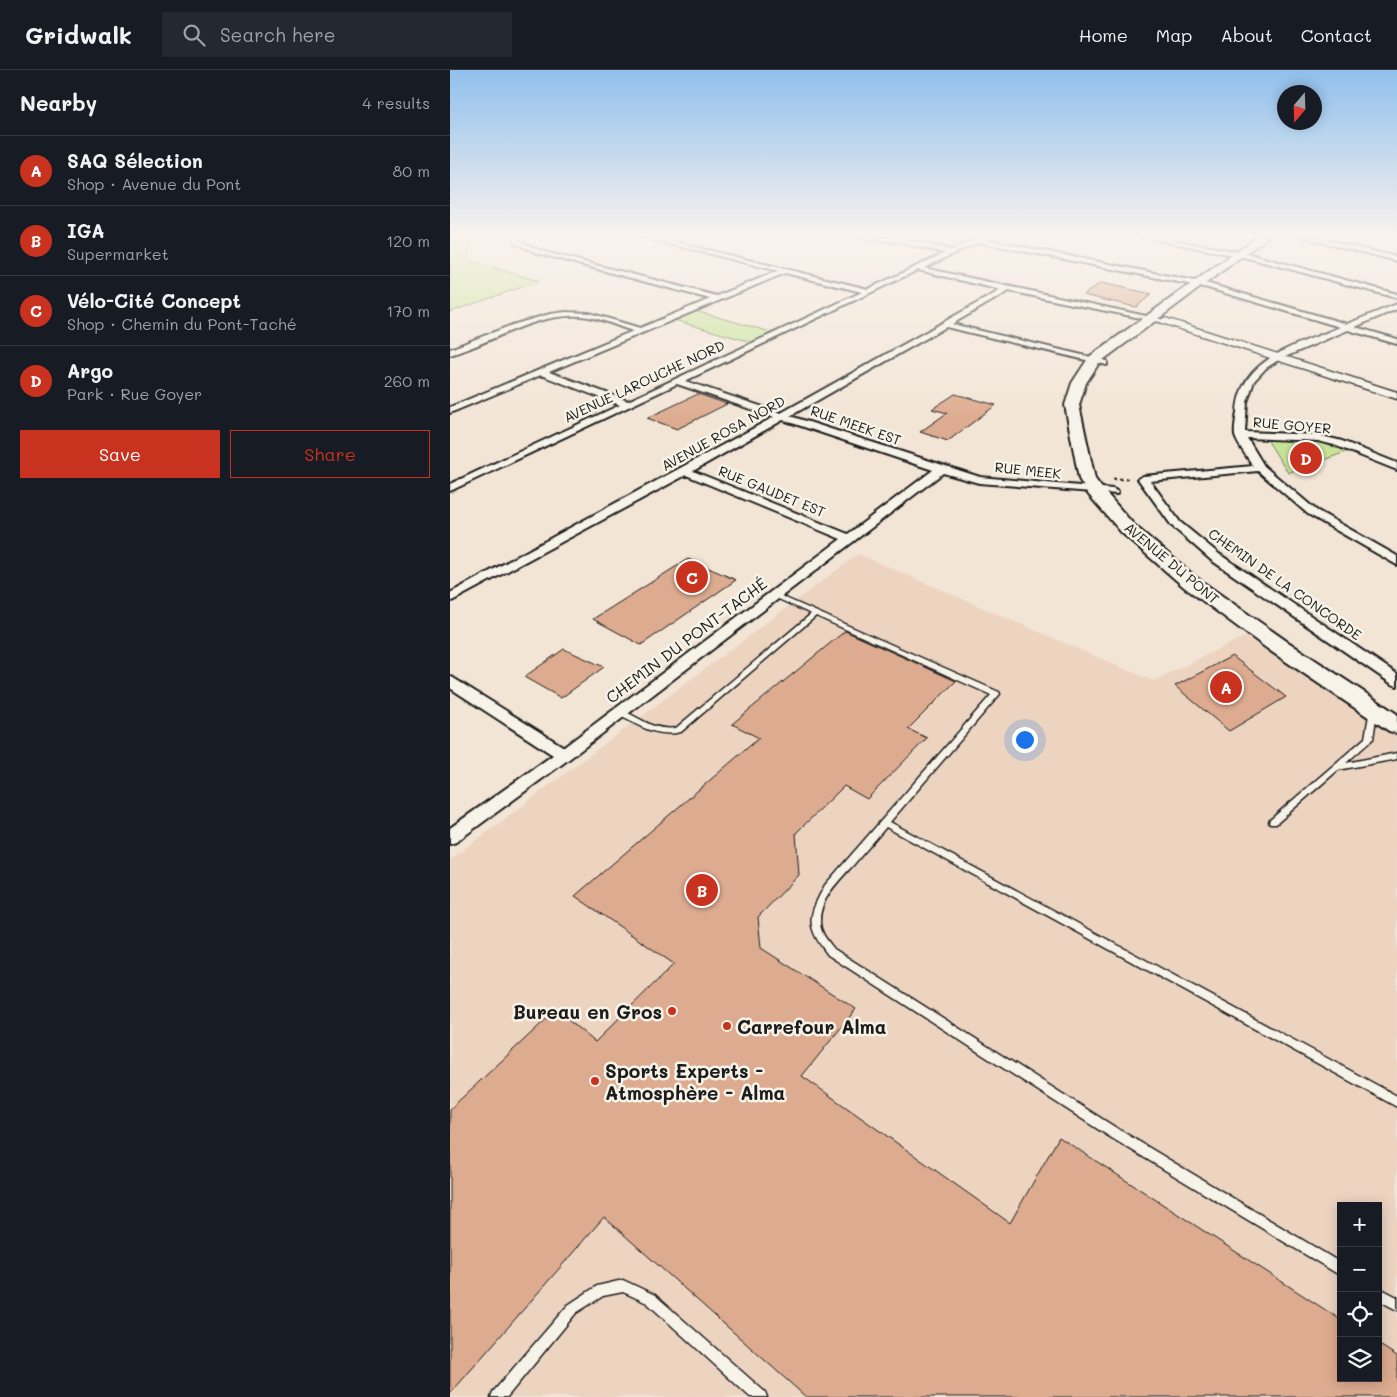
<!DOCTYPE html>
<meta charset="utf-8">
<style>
body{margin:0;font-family:Mali,sans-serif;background:#242831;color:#f1f3f6}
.controls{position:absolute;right:15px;bottom:15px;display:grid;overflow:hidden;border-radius:0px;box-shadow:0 2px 12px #0003}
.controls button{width:45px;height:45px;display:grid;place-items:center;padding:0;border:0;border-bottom:1px solid #363941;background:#171b24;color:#f1f3f6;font:25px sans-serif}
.compass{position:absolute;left:827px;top:15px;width:45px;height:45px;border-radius:50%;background:#171b24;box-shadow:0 2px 12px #0003;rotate:199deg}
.you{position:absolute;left:574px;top:669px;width:18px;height:18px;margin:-12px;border:4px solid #fff;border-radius:50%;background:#1a73e8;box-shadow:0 0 0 8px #1a73e833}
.badge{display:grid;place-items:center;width:32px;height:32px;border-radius:50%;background:#c8321e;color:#fff;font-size:16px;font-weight:700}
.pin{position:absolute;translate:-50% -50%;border:2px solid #fff;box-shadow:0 1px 5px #0006}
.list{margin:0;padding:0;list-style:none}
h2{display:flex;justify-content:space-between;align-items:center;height:65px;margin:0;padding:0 20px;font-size:21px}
h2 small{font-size:16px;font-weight:400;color:#9ea1a6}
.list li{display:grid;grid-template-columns:32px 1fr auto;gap:15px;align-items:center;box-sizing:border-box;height:70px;padding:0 20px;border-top:1px solid #363941}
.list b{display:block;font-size:19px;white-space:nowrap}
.list p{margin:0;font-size:16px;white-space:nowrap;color:#9ea1a6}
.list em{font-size:16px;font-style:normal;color:#9ea1a6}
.actions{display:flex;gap:10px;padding:15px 20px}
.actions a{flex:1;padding:11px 0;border:1px solid #c8321e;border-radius:0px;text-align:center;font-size:18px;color:#c8321e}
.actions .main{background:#c8321e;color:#fff}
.icon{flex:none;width:28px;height:28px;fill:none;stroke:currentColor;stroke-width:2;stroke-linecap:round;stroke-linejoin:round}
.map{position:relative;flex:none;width:947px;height:1327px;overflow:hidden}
header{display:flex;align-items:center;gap:30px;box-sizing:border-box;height:70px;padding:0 25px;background:#171b24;border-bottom:1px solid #363941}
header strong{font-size:24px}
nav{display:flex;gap:28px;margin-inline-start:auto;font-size:18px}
.search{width:350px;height:45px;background:#242831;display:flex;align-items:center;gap:12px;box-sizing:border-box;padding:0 18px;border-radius:0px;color:#9ea1a6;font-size:19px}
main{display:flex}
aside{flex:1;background:#171b24}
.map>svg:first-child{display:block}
</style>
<header>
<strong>Gridwalk</strong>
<div class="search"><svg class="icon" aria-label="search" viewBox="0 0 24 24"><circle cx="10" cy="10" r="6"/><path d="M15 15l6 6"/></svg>Search here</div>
<nav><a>Home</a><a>Map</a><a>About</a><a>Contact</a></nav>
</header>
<main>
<aside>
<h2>Nearby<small>4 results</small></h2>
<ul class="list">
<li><span class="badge">A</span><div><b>SAQ Sélection</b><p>Shop · Avenue du Pont</p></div><em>80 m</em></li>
<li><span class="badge">B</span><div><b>IGA</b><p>Supermarket</p></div><em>120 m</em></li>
<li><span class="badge">C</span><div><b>Vélo-Cité Concept</b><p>Shop · Chemin du Pont-Taché</p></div><em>170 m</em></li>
<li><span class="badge">D</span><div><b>Argo</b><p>Park · Rue Goyer</p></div><em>260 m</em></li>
</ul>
<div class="actions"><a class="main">Save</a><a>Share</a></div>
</aside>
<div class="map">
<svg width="947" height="1327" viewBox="0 0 947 1327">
<rect width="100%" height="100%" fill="#f2e5d6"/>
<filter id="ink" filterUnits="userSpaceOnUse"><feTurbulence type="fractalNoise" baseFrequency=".02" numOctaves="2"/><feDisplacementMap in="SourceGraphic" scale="10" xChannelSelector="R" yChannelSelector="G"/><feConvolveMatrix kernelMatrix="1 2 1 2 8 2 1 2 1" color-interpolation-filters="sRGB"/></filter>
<g filter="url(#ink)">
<!-- built -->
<path fill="#ecd4c1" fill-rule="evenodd" d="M408 484 703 611 812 558 947 661V1327H0V790ZM891 1136H928V1308H891Z"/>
<!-- green -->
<path fill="#c8e399" stroke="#72805a" d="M0 166H21L18 190 89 211 0 242Z
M242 240 328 264 308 274 220 249Z
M816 368 876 371 901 380 838 403Z"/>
<!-- building -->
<path fill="#ddab8f" stroke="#1c1c1c" d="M651 213 702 224 686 237 633 225Z
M248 324 277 334 227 359 197 348Z
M505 324 546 335 498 371 470 362 497 343 482 339Z
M238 489 286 510 191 575 143 549Z
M395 561 506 611 458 659 477 668 417 729 394 716 346 763 349 805 308 847 311 878 406 939 352 1006 560 1153 609 1067 891 1250V1308H928V1274L947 1286V1327H356L154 1147 0 1324V1039L106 940 145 972 224 894 125 826 309 668 282 654Z
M114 579 154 597 111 628 74 607Z
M782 586 836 627 779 661 725 616Z"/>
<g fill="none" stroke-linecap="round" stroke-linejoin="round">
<defs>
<path id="service" d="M324 523 549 622 550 624 440 752 947 1026V1037L436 757C426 769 415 781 405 793 391 809 369 828 370 852 370 863 378 871 384 879L668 1059 891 1193V1206L660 1067 378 885C355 855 358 847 375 815L541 625 366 546 231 662C206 668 188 655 167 644L166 642 167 640H170C191 647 201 661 226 658L361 544 322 526 321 525Z
M920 639H923L927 641 923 669 896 693 947 683V689L888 700 826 754H820L819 752 820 750 915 668Z
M173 1210 205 1225 315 1322 317 1327H300L197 1233 173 1222 153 1226 126 1243 57 1327H41L43 1322 118 1235 147 1216Z
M928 1217 947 1227V1240L928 1230Z"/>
<path id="minor" d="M61 166H67L70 171 91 181 267 226 328 201 189 166H199L418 219 495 183 448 172 407 168 404 166 448 168 501 180 531 166H539L534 169 759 214 897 254 947 234V239L905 257 947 269V274L898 260 830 289 816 298 804 311 797 332 795 362 868 365 892 371 947 393V400L884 375 868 371 797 368 814 396 866 440 947 486V495L858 444 808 401 700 411 730 452 769 484 947 604V616L942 614 761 490 722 456 688 409 693 406 803 396C798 387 788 376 785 366 784 359 786 349 787 342 790 287 847 276 890 257L758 218 528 172 474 198 719 251 715 253 559 221 502 254 657 291V295L496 257 340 346 530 407 663 419 668 422 667 424 529 413 493 403 119 689 6 772 0 774V758L103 685 0 618V606L114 677 391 469 236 405 0 532V523L324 347 227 314 0 421V414L170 335 91 305 0 343V337L183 261C166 256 149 247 131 246 84 243 44 272 0 285V279L62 255 100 244 116 242 139 243 190 258 260 229 87 183 65 173ZM468 200 551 220 331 343 235 311ZM335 203 412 222 178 331 99 302ZM333 350 483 400 398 464 243 401Z
M688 166H701L799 184 947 224V228L798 188Z
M849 166H859L947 187V191Z"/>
<path id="tertiary" d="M715 248 947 322V329L712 253V249Z"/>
<path id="primary" d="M808 166H819L649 293 636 313 629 335 645 409 651 417 684 455 748 509 835 570 947 644V663L939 661 819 580 734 517 672 463 638 424 629 409 615 335 622 313 639 287Z"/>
</defs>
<!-- service casing -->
<use href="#service" stroke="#1c1c1c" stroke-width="3"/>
<!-- minor casing -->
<use href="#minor" stroke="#1c1c1c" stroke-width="4"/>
<!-- tertiary casing -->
<use href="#tertiary" stroke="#1c1c1c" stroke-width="3"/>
<!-- primary casing -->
<use href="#primary" stroke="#1c1c1c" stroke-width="4"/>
<!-- path -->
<path stroke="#1c1c1c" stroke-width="2.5" stroke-dasharray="3 3" stroke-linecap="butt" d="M663 409H680"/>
<!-- service -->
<use href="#service" fill="#f7f3e8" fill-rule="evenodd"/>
<!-- minor -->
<use href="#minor" fill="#f7f3e8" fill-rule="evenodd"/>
<!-- tertiary -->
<use href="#tertiary" fill="#f7f3e8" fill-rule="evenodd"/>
<!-- primary -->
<use href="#primary" fill="#f7f3e8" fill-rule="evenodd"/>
</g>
</g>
<!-- sky -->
<linearGradient id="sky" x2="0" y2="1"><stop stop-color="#90c0ed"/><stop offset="0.47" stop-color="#f9f3ed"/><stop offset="1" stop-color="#f9f3ed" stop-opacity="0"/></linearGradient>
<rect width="947" height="352" fill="url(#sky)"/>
<!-- markers -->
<g fill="#c8321e" stroke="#f7f3e8" stroke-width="2">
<circle cx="222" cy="941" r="5"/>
<circle cx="277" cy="956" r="5"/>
<circle cx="145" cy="1011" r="5"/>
</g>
<g text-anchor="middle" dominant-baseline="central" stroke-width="5" stroke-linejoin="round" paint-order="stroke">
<!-- far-street labels -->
<g font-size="14" fill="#1c1c1c" stroke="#f7f3e8">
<text transform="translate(194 311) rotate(-25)">AVENUE LAROUCHE NORD</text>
<text transform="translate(406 355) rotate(19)">RUE MEEK EST</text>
<text transform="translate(842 355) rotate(5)">RUE GOYER</text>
<text transform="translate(273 363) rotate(-29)">AVENUE ROSA NORD</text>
<text transform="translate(578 400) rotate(6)">RUE MEEK</text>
<text transform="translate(322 421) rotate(22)">RUE GAUDET EST</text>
<text transform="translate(722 493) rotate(40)">AVENUE DU PONT</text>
<text transform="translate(835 514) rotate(35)">CHEMIN DE LA CONCORDE</text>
</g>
<!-- street labels -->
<g font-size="16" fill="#1c1c1c" stroke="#f7f3e8">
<text transform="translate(236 570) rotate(-37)">CHEMIN DU PONT-TACHÉ</text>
</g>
<!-- near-poi labels -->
<g font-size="19" font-weight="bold" fill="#1c1c1c" stroke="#f7f3e8" text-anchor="start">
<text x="212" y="941" text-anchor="end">Bureau en Gros</text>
<text x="287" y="956">Carrefour Alma</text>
<text x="155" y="1000">Sports Experts -<tspan x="155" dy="22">Atmosphère - Alma</tspan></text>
</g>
</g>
</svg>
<div class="controls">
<button>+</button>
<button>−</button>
<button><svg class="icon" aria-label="locate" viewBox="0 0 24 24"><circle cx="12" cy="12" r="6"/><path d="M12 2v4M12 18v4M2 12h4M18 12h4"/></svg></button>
<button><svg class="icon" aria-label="layers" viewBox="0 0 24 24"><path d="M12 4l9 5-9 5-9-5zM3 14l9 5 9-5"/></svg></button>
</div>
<svg class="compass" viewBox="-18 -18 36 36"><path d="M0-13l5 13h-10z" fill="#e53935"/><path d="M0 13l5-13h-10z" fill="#9ea1a6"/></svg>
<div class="you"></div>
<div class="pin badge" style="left:776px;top:617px">A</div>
<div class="pin badge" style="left:252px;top:820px">B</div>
<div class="pin badge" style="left:242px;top:507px">C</div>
<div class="pin badge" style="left:856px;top:388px">D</div>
</div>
</main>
